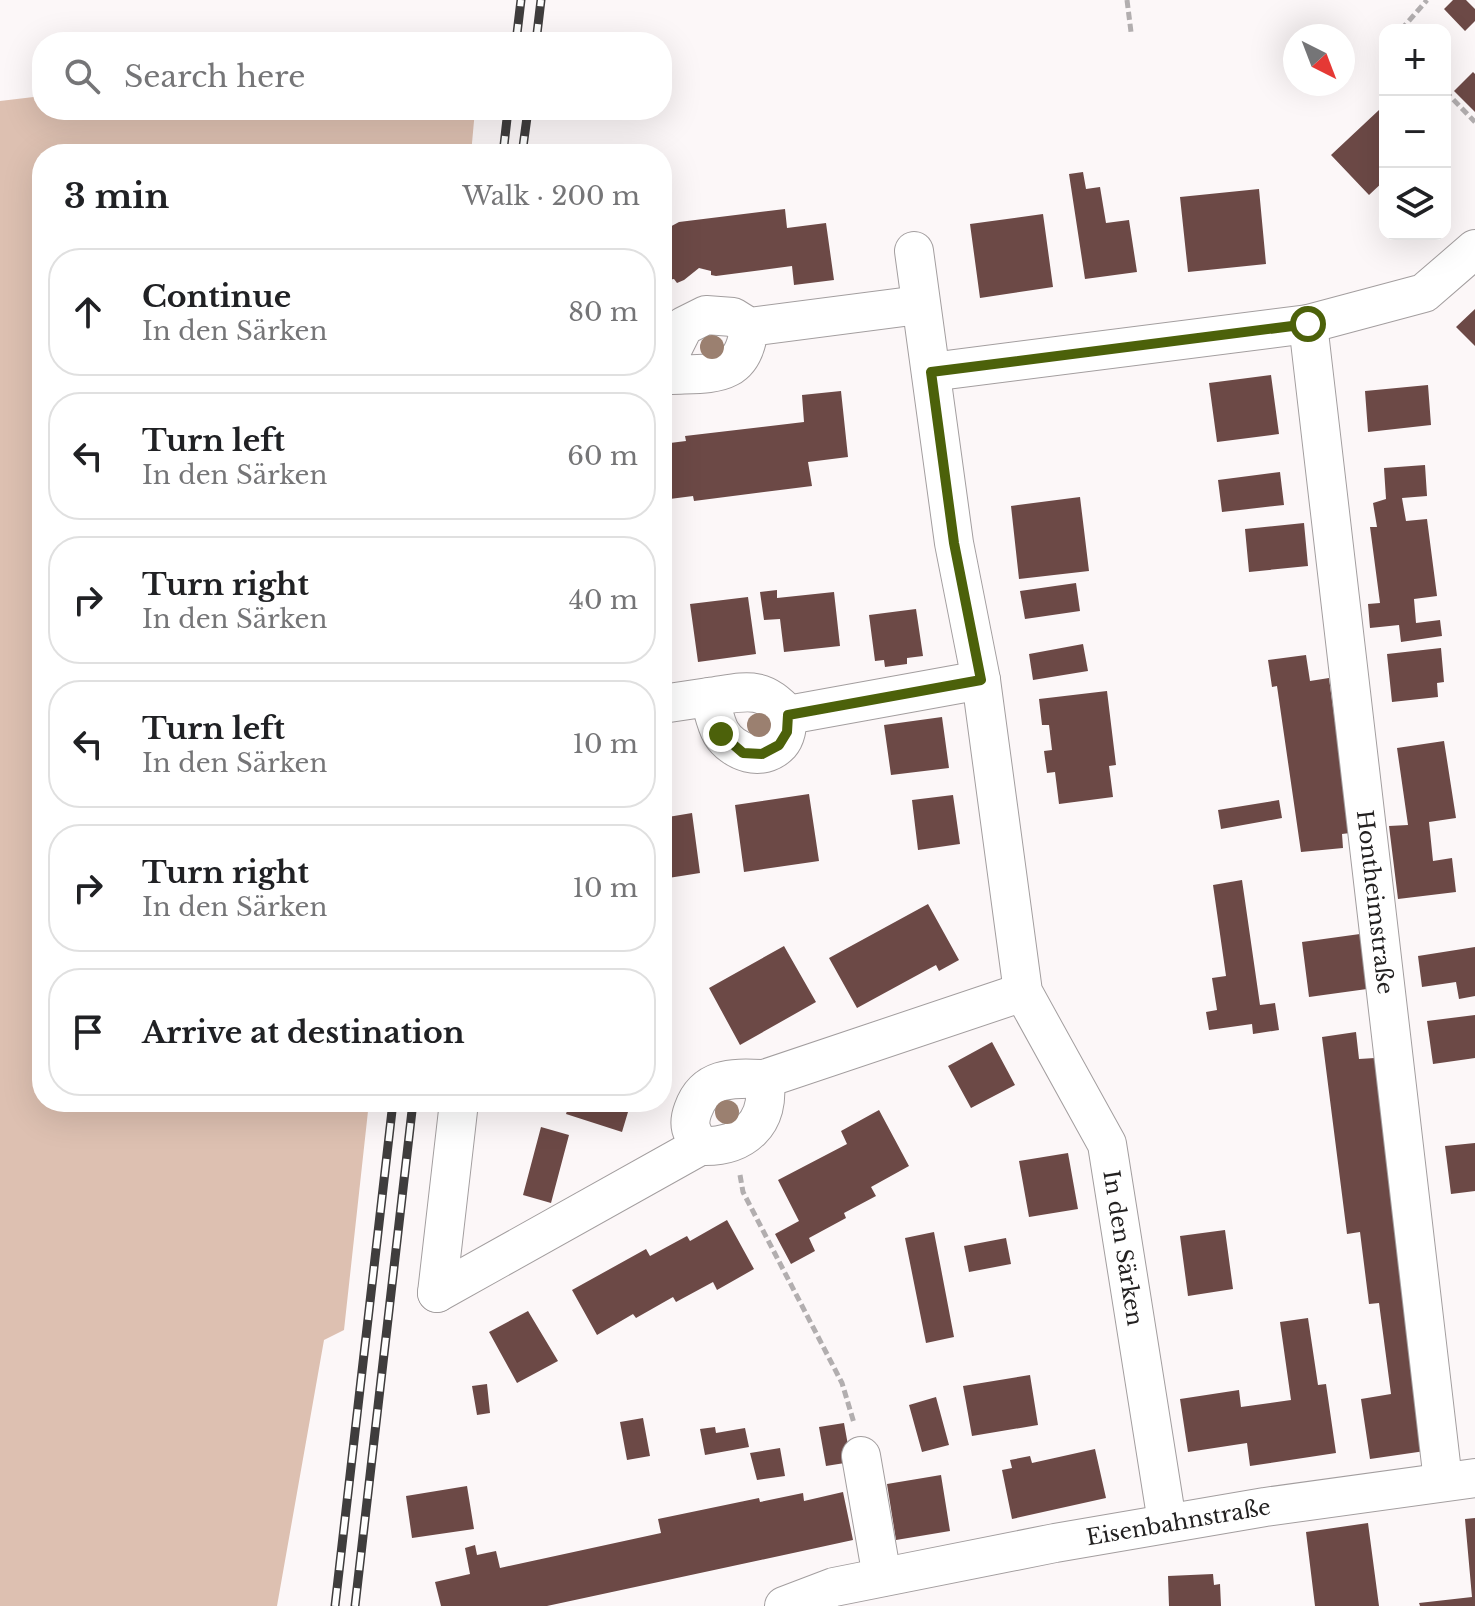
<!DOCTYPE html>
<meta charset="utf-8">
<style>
body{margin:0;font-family:"Libre Baskerville",serif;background:#f2f2f2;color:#202124}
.controls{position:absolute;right:24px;top:24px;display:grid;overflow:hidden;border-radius:16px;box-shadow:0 8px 32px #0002}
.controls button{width:72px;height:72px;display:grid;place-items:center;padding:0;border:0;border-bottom:2px solid #e0e0e0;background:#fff;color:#202124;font:40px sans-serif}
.compass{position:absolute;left:1283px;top:24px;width:72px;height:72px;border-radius:50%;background:#fff;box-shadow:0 8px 32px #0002;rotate:138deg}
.stop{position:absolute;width:24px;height:24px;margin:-18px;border:6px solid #4c610a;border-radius:50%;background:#fff}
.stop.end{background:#4c610a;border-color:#fff;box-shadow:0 2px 8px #0008}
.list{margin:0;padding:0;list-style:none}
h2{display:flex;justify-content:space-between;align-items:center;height:104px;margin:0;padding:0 32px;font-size:34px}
h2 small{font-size:26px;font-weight:400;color:#757577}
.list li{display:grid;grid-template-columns:52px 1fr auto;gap:24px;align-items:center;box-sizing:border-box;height:128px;margin:0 16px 16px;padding:0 16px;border:2px solid #e0e0e0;border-radius:32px}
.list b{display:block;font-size:30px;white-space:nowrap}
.list p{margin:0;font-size:26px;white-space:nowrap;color:#757577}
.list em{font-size:26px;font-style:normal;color:#757577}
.icon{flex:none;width:44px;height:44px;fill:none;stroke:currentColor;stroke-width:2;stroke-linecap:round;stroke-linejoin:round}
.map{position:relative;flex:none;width:1475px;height:1606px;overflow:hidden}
.search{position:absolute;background:#fff;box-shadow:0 8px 32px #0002;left:32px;top:32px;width:640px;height:88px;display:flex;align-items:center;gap:20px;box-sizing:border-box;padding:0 28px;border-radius:32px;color:#757577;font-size:30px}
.panel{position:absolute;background:#fff;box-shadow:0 8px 32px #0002;left:32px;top:144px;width:640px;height:968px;border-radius:32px}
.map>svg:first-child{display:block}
</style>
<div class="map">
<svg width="1475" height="1606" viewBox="0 0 1475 1606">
<rect width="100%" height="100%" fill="#fcf7f8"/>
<!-- green -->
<path fill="#ddc0b1" d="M42 96V110H475L471 154H42V1102H369L344 1330 324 1340 277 1606H0V101Z"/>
<!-- building -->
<path fill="#6c4946" d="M1453 0H1466L1475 9V21L1465 31 1444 9Z
M1473 72 1475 74V112L1454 91Z
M1379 110 1385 116V180L1369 195 1331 155Z
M1083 172 1086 189 1100 187 1106 223 1129 220 1137 272 1085 279 1069 174Z
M1259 189 1266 264 1188 272 1180 197Z
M785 209 787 228 826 223 834 280 794 285 792 266 716 276 711 275V271L699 268 684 280 677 283 674 279 668 280 665 256 662 252V235L666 229 679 222Z
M1043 214 1053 287 980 298 970 224Z
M1475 309V346L1456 327Z
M1271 375 1279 434 1217 442 1209 383Z
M1428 385 1431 425 1368 432 1365 391Z
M841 391 848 457 808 462 812 486 694 501 693 496 662 500V444L686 441 685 436 804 422 802 395Z
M1425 465 1427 496 1402 498 1406 521 1427 519 1437 596 1414 599 1416 623 1440 620 1442 636 1401 642 1399 625 1370 628 1368 604 1380 603 1370 527H1377L1373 503 1386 499 1384 468Z
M1280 472 1284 505 1222 512 1218 480Z
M1080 497 1089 571 1019 579 1011 506Z
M1304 523 1308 566 1249 572 1245 529Z
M1076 583 1080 611 1025 619 1020 591Z
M777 590V598L834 592 840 646 784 652 780 619 764 620 760 592Z
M748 597 756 654 698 662 690 604Z
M916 609 923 656 907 658V664L885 667 884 660 875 661 869 615Z
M662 624H666L672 680 662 681Z
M1083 644 1088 671 1033 680 1029 654Z
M1441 648 1444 682 1437 683 1438 697 1392 702 1387 654Z
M1306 655 1310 681 1329 678 1350 833 1342 834 1343 848 1301 852 1277 686 1272 687 1268 660Z
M1107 691 1116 765 1109 766 1113 797 1059 804 1055 772 1047 773 1044 751 1052 750 1049 725H1042L1039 699Z
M942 717 949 768 891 775 884 725Z
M1444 741 1456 818 1429 822 1433 861 1452 858 1456 892 1398 899 1389 826 1408 825 1397 748Z
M809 794 819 861 744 872 735 805Z
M953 795 960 844 918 850 912 800Z
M1279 800 1282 818 1221 829 1218 810Z
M692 813 700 873 662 879V818Z
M1242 880 1260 1005 1275 1003 1279 1030 1253 1034 1252 1024 1209 1030 1206 1012 1217 1010 1212 978 1226 976 1213 885Z
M928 904 959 960 939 971 936 965 857 1008 829 958Z
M1360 934 1367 989 1309 997 1302 942Z
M784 946 816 1002 740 1045 709 988Z
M1475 947V996L1459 999 1456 982 1422 987 1418 956Z
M1475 1015V1058L1433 1064 1427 1021Z
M1356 1032 1359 1059 1375 1058 1425 1451 1370 1459 1361 1399 1391 1394 1379 1303 1369 1304 1360 1232 1347 1234 1322 1037Z
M992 1042 1015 1085 971 1108 948 1066Z
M570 1102H631L622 1132 566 1114Z
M879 1110 909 1166 871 1187 876 1196 844 1213 846 1218 809 1238 815 1251 791 1264 775 1234 799 1221 778 1180 847 1144 841 1131Z
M541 1127 569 1135 551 1203 523 1195Z
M1475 1143V1191L1451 1194 1445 1146Z
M1068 1153 1078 1209 1029 1217 1019 1161Z
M727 1220 754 1269 717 1290 713 1282 676 1302 673 1297 636 1318 633 1314 597 1335 572 1290 646 1249 650 1256 687 1236 690 1241Z
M1225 1230 1233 1289 1188 1296 1180 1236Z
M934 1232 954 1337 926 1343 905 1238Z
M1006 1238 1011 1264 969 1272 964 1246Z
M528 1311 558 1361 517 1383 489 1332Z
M1308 1318 1318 1385 1326 1384 1336 1453 1250 1466 1247 1443 1188 1452 1180 1399 1239 1390 1241 1407 1291 1400 1280 1322Z
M1030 1375 1038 1425 972 1436 963 1386Z
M487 1384 490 1413 477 1415 472 1386Z
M936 1397 949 1445 922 1452 909 1405Z
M643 1418 650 1456 627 1460 620 1422Z
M844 1423 851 1462 826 1466 819 1427Z
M715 1427 716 1433 745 1428 749 1447 705 1455 700 1429Z
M780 1448 785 1476 757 1480 750 1453Z
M1095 1449 1106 1498 1012 1519 1002 1470 1012 1468 1010 1460 1030 1456 1032 1463Z
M941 1475 950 1531 896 1540 887 1484Z
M467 1486 474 1529 412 1538 406 1496Z
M843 1492 853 1540 547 1606H441L435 1582 470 1574 465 1548 475 1545 477 1555 496 1551 500 1568 661 1533 658 1519 759 1498 760 1502 803 1493 804 1501Z
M1475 1518V1606H1420L1419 1603 1472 1597 1465 1519Z
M1368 1523 1379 1606H1315L1306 1532Z
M1213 1574 1214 1585 1220 1584 1221 1606H1169L1168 1576Z"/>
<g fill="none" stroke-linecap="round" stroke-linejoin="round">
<defs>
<g id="minor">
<path id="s1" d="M914 251 954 543 981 680 1023 992 1107 1144 1167 1522"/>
<path id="s2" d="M1308 324 1443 1481"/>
<path d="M749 327C744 378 714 373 671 375L672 350 684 326 706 315 733 317 749 327 919 305"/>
<path d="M931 372 1308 324 1424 293 1475 249"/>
<path d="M709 697C745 692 762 684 788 715"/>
<path d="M662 704 709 697C713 708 715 723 721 733 733 752 762 763 780 744 787 736 787 725 788 715L981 680"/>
<path d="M700 1146C692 1133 687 1126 693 1110 705 1076 733 1078 764 1079"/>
<path d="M437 1293 700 1146C743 1148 772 1123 764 1079L1023 992"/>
<path d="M437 1293 459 1102"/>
<path d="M861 1456 882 1577"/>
<path id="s3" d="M784 1606 834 1587 1055 1543 1265 1507 1475 1478"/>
</g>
</defs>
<!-- minor casing -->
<use href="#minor" stroke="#a39e9f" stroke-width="40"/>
<!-- path -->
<path stroke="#b2aeaf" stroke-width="5" stroke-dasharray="8 4" stroke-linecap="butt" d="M1127 0 1131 32
M1401 30 1427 0
M1445 91 1475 122
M740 1175 743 1192 842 1383 854 1423"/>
<!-- minor -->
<use href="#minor" stroke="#fff" stroke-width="38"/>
<defs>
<path id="rail" d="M516 42 521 0
M536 42 541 0
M503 154 508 110
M522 154 528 110
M335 1606 393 1102
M355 1606 413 1102"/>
</defs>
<!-- rail casing -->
<use href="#rail" stroke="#3f3d3d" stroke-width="9"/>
<!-- rail -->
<use href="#rail" stroke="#fff" stroke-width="6" stroke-dasharray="18" stroke-linecap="butt"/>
</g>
<!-- trees -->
<g fill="#9b8070">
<circle cx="712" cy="347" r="12"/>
<circle cx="759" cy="725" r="12"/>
<circle cx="727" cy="1112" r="12"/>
</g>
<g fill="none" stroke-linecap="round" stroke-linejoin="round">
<!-- route -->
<path stroke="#4c610a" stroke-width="10" d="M721 734 743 753 762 754 779 745 787 732 788 715 981 680 954 543 931 372 1308 324"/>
</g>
<g text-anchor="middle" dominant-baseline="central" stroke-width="8" stroke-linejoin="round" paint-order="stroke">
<!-- street labels -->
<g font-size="22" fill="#232121" stroke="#fff">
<text stroke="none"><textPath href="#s2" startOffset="582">Hontheimstraße</textPath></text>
<text stroke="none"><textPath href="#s1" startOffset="1028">In den Särken</textPath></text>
<text stroke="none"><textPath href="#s3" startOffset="404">Eisenbahnstraße</textPath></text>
</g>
</g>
</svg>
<div class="controls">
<button>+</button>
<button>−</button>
<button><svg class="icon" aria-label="layers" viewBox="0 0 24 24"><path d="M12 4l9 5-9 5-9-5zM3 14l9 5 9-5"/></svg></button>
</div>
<svg class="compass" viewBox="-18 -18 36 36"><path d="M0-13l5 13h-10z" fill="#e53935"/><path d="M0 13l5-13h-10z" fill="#757577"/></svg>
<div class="stop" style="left:1308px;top:324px"></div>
<div class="stop end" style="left:721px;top:734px"></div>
<div class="search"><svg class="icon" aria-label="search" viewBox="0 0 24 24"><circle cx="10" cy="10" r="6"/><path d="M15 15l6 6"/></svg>Search here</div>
<section class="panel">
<h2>3 min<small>Walk · 200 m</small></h2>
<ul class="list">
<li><svg class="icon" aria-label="ahead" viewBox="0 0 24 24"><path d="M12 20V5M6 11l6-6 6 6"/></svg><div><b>Continue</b><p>In den Särken</p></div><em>80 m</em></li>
<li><svg class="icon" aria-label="left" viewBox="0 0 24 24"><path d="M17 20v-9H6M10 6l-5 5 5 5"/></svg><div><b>Turn left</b><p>In den Särken</p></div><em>60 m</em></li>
<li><svg class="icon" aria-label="right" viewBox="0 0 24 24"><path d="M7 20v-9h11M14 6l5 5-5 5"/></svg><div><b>Turn right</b><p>In den Särken</p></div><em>40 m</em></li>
<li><svg class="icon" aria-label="left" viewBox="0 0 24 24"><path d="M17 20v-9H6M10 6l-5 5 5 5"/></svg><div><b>Turn left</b><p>In den Särken</p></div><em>10 m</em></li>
<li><svg class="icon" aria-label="right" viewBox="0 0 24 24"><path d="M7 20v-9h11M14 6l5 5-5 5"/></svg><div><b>Turn right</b><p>In den Särken</p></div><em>10 m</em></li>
<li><svg class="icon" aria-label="arrive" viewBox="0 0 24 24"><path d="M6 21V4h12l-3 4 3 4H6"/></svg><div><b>Arrive at destination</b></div></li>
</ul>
</section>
</div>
